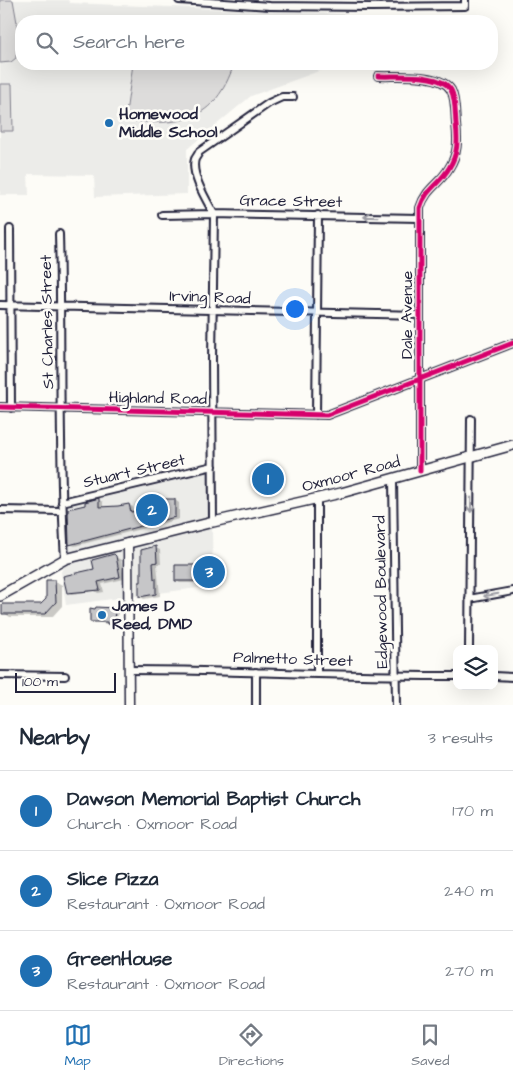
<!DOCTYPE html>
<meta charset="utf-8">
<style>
body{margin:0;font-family:"Architects Daughter",sans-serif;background:#f6f6f7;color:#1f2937}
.controls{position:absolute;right:15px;bottom:15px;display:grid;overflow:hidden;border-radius:10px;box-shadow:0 5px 20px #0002}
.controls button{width:45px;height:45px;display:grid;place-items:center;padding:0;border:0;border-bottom:1px solid #e0e1e3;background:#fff;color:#1f2937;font:25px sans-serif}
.scale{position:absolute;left:15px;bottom:12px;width:101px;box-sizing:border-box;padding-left:5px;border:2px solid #22223b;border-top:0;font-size:14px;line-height:18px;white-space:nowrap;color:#22223b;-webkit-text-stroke:4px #fdfcf7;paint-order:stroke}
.you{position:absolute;left:294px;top:308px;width:18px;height:18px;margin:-12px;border:4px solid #fff;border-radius:50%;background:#1a73e8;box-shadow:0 0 0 8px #1a73e833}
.badge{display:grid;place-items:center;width:32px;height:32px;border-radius:50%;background:#1f6fb2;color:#fff;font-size:16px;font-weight:700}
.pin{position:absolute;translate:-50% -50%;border:2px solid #fff;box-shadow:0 1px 5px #0006}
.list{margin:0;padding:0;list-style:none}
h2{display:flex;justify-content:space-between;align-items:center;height:65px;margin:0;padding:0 20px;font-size:21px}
h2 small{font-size:16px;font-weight:400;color:#747a83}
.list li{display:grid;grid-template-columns:32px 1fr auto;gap:15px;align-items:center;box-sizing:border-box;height:80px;padding:0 20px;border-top:1px solid #e0e1e3}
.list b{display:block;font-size:19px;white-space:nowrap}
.list p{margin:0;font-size:16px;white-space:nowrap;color:#747a83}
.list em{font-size:16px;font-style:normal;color:#747a83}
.icon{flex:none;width:28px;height:28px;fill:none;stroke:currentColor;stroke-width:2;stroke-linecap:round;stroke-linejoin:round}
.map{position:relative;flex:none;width:513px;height:705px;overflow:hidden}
.search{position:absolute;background:#fff;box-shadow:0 5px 20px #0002;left:15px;right:15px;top:15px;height:55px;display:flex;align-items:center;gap:12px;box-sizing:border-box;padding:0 18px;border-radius:20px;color:#747a83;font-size:19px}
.sheet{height:305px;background:#fff}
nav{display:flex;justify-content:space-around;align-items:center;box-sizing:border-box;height:70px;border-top:1px solid #e0e1e3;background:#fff;font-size:14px;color:#747a83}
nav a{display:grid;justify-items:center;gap:2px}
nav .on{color:#1f6fb2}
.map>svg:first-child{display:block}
</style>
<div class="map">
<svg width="513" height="705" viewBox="0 0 513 705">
<rect width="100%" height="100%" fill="#fdfcf7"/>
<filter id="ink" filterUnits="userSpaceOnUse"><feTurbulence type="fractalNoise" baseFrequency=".02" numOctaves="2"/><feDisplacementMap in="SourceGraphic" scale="10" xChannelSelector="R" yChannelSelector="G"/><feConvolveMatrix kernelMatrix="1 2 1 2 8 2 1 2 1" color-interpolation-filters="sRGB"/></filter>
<g filter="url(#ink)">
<!-- built -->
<path fill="#ecece9" d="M0 0H68L70 3 346 14 349 21H21V64H338L251 96 187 149V194L95 197 94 175 28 174 29 195H0Z
M211 468 213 586 66 605 61 572 66 561 64 504Z"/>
<!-- green -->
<path fill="#dddcdb" stroke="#807f8b" d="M0 0H13L19 34 20 35H17L16 58 11 62 0 63Z
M133 64H234C215 121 181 127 125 120Z
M0 84H12L13 131H0Z"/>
<!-- shadow -->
<path fill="#0003" d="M159 495 163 497V500H175L179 503V519L75 546 70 544 86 506 99 500 103 502V508L129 505 133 507 134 513 146 511Z
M156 548 160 550 161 564H157L160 596 144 599 140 597 142 583Z
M114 556 121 560 124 579 102 584 104 592 98 593 95 591 72 594 68 592Z
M218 566 222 569V583H180L176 581Z
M47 581H55L62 585V606L52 617H10L4 613 41 605 47 599Z
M115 609 118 611 117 626 91 621Z"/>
<!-- building -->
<path fill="#c6c6c8" stroke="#22223b" d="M159 494V499H175V517L69 545 68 509 85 505V502L99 498V507L118 506 129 504 131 512 144 510V497Z
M156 546 157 562 153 563 154 579 156 578V594L139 597V582H141V550Z
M114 554 116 556 120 577 98 582 100 590 67 593 63 576 94 569 92 560Z
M175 565H218V581H175Z
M46 580H55L56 602 45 614H2V604H41L46 599Z
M96 607 115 608 114 625 107 624V622H90V608L95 609Z"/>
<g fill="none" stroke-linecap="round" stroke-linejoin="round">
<defs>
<path id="minor" d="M179 0 270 6 371 7 465 6V0
M378 76C396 77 441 72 451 90 456 99 455 114 456 124 458 141 458 154 449 168 439 185 426 188 420 208V471
M214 214C207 201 190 174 195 159 196 157 198 155 199 152L269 103 282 97H293
M162 215 214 214 419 218
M10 229 11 408
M59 234C62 342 58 451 65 559
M0 305 420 315
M0 407 327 415 513 343
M316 415 318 215
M393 479 396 705
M317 499V674
M62 502 213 466
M0 510 62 511
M213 522 212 360 214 214
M469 599 513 591
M469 649 471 419
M129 670C238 670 347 677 457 676
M256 672V705
M0 675 65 676
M494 676 513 677"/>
<path id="tertiary" d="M128 543 129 705"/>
<path id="secondary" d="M0 596 65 559 213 522 341 493 513 445"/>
</defs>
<!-- minor casing -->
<use href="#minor" stroke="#22223b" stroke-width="10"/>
<!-- tertiary casing -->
<use href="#tertiary" stroke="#22223b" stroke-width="11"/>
<!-- secondary casing -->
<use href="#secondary" stroke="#22223b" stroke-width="12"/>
<!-- minor -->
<use href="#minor" stroke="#fdfcf7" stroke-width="6"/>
<!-- tertiary -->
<use href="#tertiary" stroke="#fdfcf7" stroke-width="8"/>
<!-- secondary -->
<use href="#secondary" stroke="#fdfcf7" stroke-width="9"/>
<defs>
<path id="cycleway" d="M378 76C396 77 441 72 451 90 456 99 455 114 456 124 458 141 458 154 449 168 439 185 426 188 420 208V471
M0 407 327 415 513 343"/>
</defs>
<!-- cycleway casing -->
<use href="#cycleway" stroke="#fdfcf7" stroke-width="8"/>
<!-- cycleway -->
<use href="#cycleway" stroke="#d6006c" stroke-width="5"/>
</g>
<!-- one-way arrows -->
<defs><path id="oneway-shaft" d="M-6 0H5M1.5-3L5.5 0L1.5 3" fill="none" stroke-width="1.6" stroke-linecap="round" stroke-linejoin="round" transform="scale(1.25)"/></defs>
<g stroke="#9a9aa2">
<use href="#oneway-shaft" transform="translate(371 217) rotate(-178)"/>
<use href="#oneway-shaft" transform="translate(471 505) rotate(91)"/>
<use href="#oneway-shaft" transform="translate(491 595) rotate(170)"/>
</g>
</g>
<!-- markers -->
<g fill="#1f6fb2" stroke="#fdfcf7" stroke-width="2">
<circle cx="109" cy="123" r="5"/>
<circle cx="102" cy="615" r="5"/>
</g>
<g text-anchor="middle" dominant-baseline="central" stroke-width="5" stroke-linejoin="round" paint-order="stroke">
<!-- poi labels -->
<g font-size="16" font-weight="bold" fill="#22223b" stroke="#fdfcf7" text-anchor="start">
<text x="119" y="114">Homewood<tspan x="119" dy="18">Middle School</tspan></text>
<text x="112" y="606">James D<tspan x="112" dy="18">Reed, DMD</tspan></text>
</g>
<!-- street labels -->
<g font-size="16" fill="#22223b" stroke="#fdfcf7">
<text transform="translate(291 201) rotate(1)">Grace Street</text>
<text transform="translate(210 297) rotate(2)">Irving Road</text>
<text transform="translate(407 315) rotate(-90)">Dale Avenue</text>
<text transform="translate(47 322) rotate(-91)">St Charles Street</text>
<text transform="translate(158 398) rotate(1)">Highland Road</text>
<text transform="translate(134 471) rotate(-13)">Stuart Street</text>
<text transform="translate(351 474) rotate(-15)">Oxmoor Road</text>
<text transform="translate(381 592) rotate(-91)">Edgewood Boulevard</text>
<text transform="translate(293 659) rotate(2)">Palmetto Street</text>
</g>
</g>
</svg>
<div class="controls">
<button><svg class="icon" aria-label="layers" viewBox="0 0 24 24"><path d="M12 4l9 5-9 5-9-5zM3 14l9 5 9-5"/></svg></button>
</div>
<div class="scale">100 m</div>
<div class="you"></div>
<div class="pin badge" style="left:268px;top:479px">1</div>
<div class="pin badge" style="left:152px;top:510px">2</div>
<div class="pin badge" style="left:209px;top:572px">3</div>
<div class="search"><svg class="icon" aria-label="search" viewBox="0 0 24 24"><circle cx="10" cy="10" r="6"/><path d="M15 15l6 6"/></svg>Search here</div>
</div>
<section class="sheet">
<h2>Nearby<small>3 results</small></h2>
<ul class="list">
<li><span class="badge">1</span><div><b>Dawson Memorial Baptist Church</b><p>Church · Oxmoor Road</p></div><em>170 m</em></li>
<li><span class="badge">2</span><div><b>Slice Pizza</b><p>Restaurant · Oxmoor Road</p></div><em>240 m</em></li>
<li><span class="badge">3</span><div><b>GreenHouse</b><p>Restaurant · Oxmoor Road</p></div><em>270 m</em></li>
</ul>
</section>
<nav>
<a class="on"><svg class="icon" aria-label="map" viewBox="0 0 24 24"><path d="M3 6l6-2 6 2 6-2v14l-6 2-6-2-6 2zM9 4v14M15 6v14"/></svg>Map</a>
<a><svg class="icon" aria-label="directions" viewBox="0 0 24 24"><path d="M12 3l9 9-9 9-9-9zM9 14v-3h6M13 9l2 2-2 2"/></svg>Directions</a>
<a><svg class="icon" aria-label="saved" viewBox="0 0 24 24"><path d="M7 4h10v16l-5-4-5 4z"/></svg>Saved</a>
</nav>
